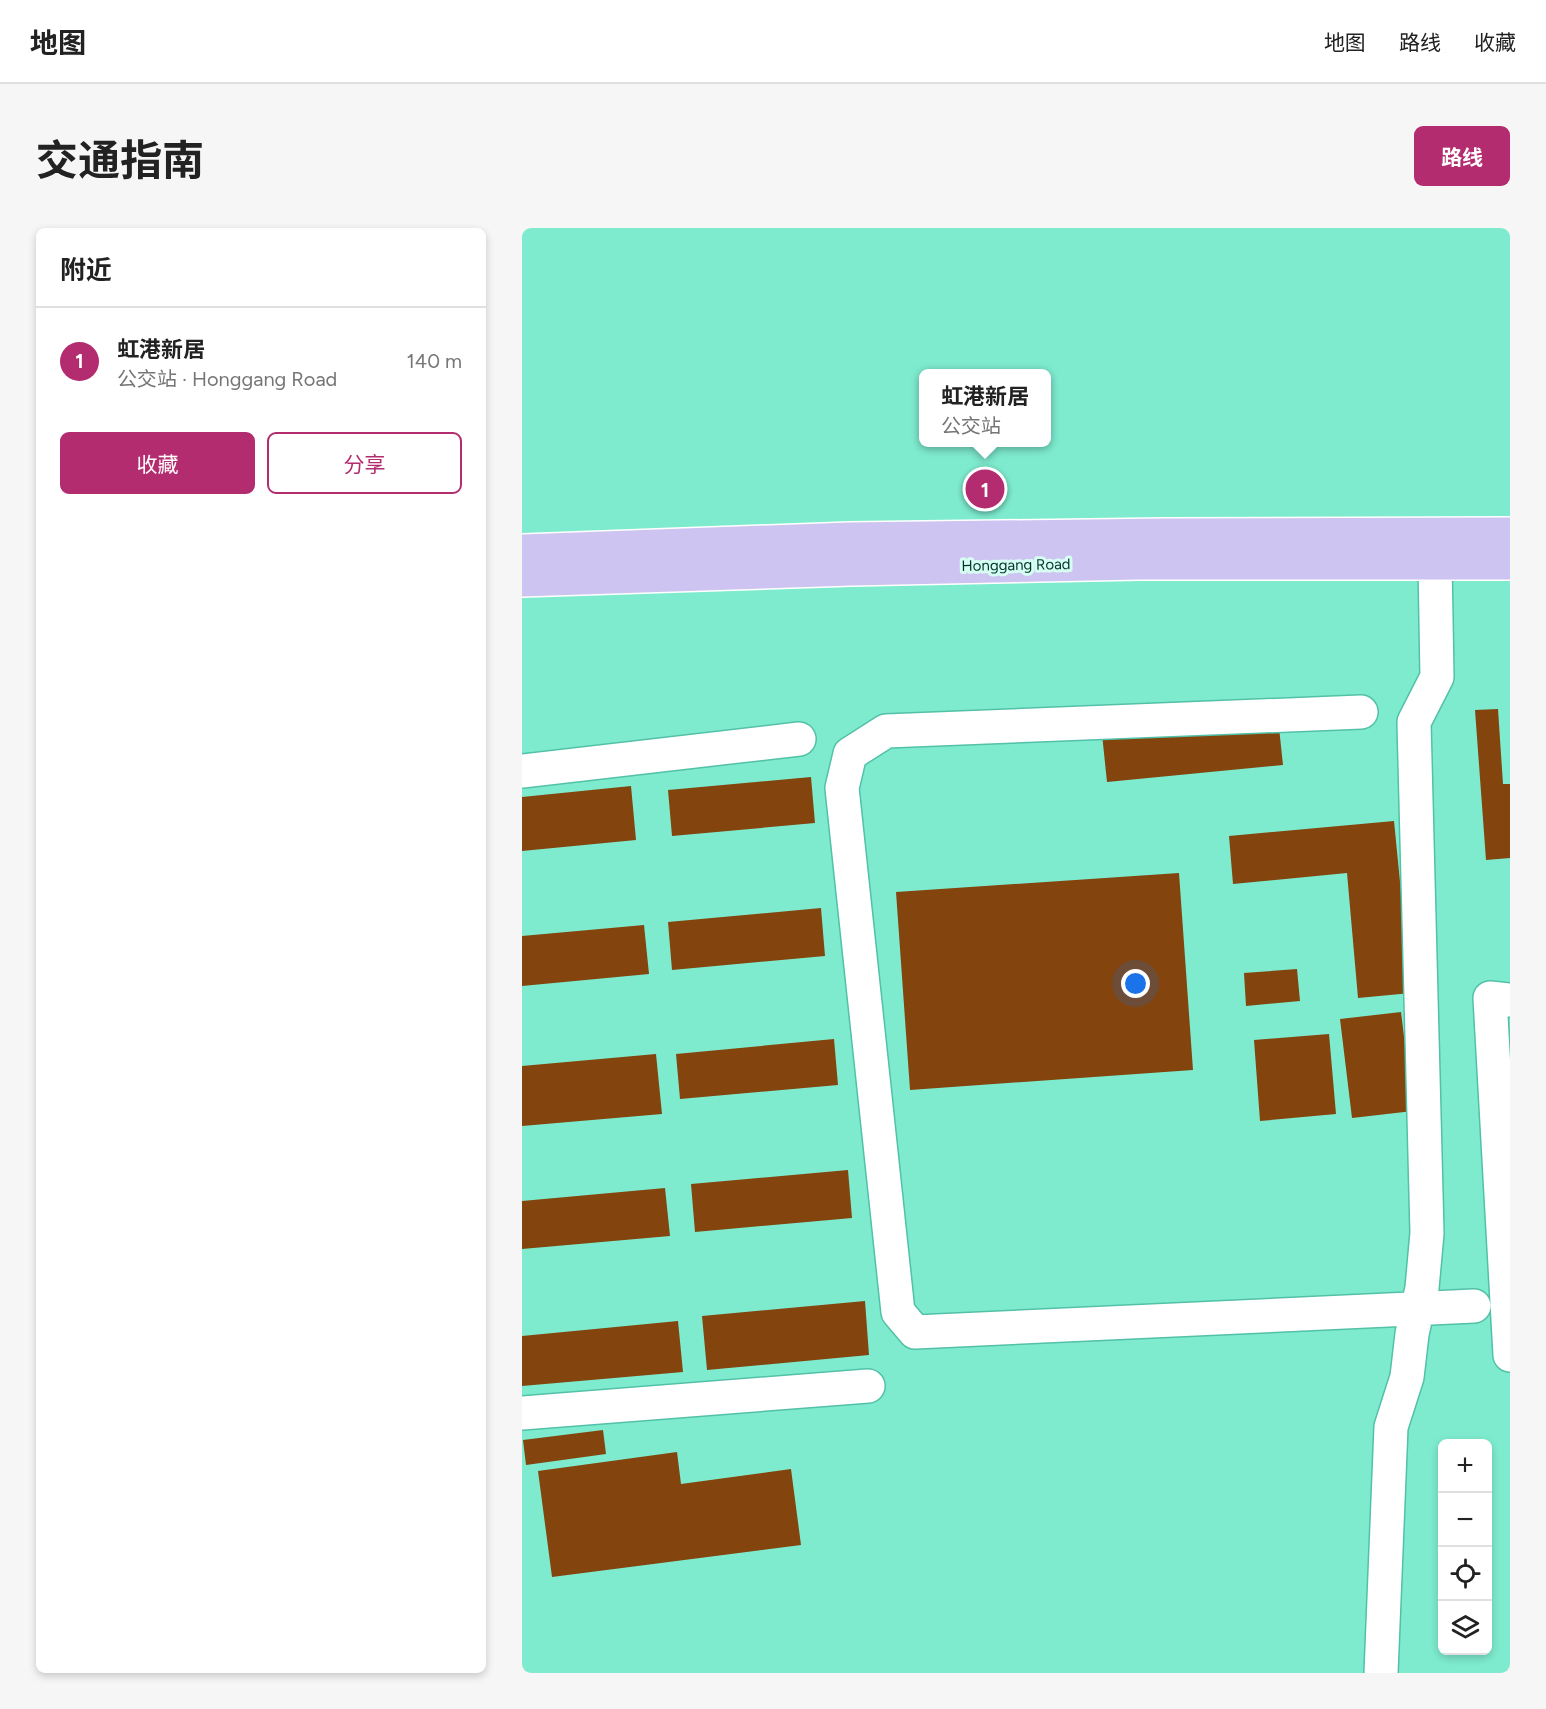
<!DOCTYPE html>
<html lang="zh">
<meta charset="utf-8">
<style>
body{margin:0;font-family:Figtree,"Noto Sans SC",sans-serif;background:#f6f6f6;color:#222}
.controls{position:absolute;right:18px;bottom:18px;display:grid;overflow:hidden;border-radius:9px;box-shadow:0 3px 9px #0003}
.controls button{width:54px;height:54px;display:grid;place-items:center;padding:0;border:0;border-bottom:2px solid #e0e0e0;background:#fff;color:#222;font:30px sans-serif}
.you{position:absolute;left:614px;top:756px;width:21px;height:21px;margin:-15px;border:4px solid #fff;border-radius:50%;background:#1a73e8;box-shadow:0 0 0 9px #1a73e833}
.badge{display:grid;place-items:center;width:39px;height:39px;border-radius:50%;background:#b32c6f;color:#fff;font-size:20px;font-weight:700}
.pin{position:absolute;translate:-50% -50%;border:3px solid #fff;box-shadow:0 2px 6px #0006}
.popup{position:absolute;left:397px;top:141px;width:132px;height:78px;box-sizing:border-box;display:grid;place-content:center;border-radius:9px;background:#fff;filter:drop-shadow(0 2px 4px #0005);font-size:20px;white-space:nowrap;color:#767676}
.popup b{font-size:22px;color:#222}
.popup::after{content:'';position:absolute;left:50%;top:100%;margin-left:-12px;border:12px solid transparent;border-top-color:#fff}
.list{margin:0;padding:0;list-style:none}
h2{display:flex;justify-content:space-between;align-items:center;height:78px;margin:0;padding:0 24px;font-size:26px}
h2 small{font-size:20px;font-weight:400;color:#767676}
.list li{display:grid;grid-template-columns:39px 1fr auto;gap:18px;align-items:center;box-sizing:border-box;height:108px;padding:0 24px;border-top:2px solid #e0e0e0}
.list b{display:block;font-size:22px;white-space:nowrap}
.list p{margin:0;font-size:20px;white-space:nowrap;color:#767676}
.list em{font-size:20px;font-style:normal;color:#767676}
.actions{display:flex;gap:12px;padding:18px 24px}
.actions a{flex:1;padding:14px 0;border:2px solid #b32c6f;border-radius:9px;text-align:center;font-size:21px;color:#b32c6f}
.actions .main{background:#b32c6f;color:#fff}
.icon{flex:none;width:33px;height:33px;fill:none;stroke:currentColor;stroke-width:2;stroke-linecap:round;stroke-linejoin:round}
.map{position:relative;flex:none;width:988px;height:1445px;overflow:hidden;border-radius:9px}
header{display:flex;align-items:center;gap:36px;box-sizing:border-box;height:84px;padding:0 30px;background:#fff;border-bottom:2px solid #e0e0e0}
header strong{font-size:28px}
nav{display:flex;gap:33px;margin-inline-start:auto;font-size:21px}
.intro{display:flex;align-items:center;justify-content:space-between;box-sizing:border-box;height:144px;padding:0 36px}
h1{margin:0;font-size:42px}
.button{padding:15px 27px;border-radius:9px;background:#b32c6f;color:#fff;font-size:21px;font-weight:700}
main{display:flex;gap:36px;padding:0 36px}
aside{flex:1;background:#fff;border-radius:9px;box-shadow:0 3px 9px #0003}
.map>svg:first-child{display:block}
</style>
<header>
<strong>地图</strong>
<nav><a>地图</a><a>路线</a><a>收藏</a></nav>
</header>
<div class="intro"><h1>交通指南</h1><a class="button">路线</a></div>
<main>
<aside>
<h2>附近<small></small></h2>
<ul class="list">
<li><span class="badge">1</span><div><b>虹港新居</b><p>公交站 · Honggang Road</p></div><em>140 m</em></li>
</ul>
<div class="actions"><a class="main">收藏</a><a>分享</a></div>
</aside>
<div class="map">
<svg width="988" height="1445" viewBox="0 0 988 1445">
<rect width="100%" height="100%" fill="#7eebcf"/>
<!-- building -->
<path fill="#83440d" d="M976 481 981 556H988V630L964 632 953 482Z
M756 490 761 537 585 554 580 506Z
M289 549 293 595 150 608 146 562Z
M109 558 114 612 0 623V569Z
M872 593 889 765 836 770 825 645 711 656 707 608Z
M657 645 671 842 388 862 374 664Z
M299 680 303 728 150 742 146 694Z
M122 697 127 746 0 758V708Z
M775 741 778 773 724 778 722 745Z
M879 784 891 883 830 890 818 791Z
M807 806 814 886 738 893 732 812Z
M312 811 316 857 158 871 154 826Z
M134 826 140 886 0 898V838Z
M326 942 330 990 173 1004 169 956Z
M143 960 148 1008 0 1021V973Z
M343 1073 347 1127 185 1142 180 1088Z
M156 1093 161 1144 0 1158V1108Z
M81 1202 84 1226 4 1237 1 1212Z
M155 1224 159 1256 269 1241 279 1317 30 1349 16 1243Z"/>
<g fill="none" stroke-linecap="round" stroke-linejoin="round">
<defs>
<path id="minor" d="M839 484 364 503 328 526 320 560 376 1084 393 1104 952 1078
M0 543 277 511
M988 772 968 770 988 1127
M0 1185 346 1158
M859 1445 869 1199 885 1149 890 1106 900 1060 905 1005 892 494 915 449 913 335"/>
<path id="highway" d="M0 323 327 311 642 307 988 306
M0 352 329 341 618 335H988"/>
</defs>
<!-- minor casing -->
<use href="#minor" stroke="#52c1a7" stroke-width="36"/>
<!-- highway casing -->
<use href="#highway" stroke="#fff" stroke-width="36"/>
<!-- minor -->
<use href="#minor" stroke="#fff" stroke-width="33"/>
<!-- highway -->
<use href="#highway" stroke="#cec4f1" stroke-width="33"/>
</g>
<g text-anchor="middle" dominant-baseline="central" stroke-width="6" stroke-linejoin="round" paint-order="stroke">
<!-- street labels -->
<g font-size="15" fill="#003228" stroke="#d7fef2">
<text transform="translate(494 337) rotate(-1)">Honggang Road</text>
</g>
</g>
</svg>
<div class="controls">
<button>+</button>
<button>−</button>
<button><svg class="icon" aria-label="locate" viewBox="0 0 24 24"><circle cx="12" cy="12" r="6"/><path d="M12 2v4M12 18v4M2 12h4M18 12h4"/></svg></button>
<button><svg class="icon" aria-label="layers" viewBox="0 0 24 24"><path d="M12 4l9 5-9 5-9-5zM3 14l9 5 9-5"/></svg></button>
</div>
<div class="you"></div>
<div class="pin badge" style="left:463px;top:261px">1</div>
<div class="popup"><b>虹港新居</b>公交站</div>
</div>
</main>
